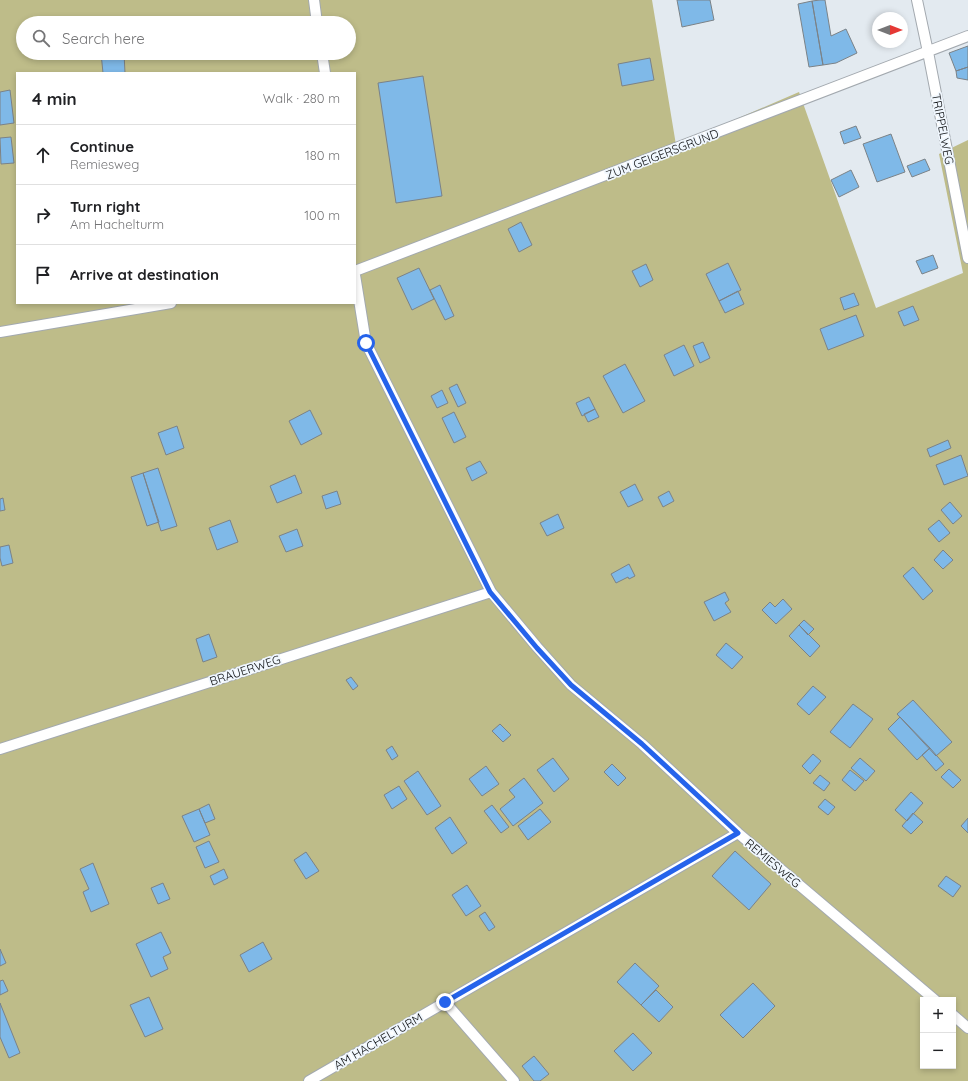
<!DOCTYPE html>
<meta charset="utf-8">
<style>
body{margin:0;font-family:Quicksand,sans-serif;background:#f2f2f2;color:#202124}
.controls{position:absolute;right:12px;bottom:12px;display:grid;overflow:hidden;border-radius:0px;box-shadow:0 2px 6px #0003}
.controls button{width:36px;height:36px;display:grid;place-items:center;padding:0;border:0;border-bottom:1px solid #e0e0e0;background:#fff;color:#202124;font:20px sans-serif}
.compass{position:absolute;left:872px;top:12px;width:36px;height:36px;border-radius:50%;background:#fff;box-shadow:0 2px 6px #0003;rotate:90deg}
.stop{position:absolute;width:12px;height:12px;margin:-9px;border:3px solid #2563eb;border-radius:50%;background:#fff}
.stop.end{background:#2563eb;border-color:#fff;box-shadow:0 1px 4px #0008}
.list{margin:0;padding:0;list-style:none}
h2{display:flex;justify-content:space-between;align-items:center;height:52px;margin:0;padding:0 16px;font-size:17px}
h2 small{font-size:13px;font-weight:400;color:#757577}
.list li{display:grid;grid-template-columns:26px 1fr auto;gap:12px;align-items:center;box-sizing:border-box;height:60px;padding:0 16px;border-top:1px solid #e0e0e0}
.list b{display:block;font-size:15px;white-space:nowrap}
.list p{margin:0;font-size:13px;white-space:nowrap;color:#757577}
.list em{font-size:13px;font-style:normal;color:#757577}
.icon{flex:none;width:22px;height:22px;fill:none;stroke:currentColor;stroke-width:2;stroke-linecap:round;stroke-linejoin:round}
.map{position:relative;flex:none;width:968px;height:1081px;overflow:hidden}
.search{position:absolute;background:#fff;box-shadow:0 2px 6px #0003;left:16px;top:16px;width:340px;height:44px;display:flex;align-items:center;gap:10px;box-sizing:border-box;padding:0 14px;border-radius:22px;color:#757577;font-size:15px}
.panel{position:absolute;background:#fff;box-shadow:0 2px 6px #0003;left:16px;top:72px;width:340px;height:232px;border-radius:0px}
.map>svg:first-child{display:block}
</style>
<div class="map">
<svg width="968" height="1081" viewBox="0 0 968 1081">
<rect width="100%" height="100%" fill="#e3eaf0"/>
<!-- green -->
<path fill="#bebc89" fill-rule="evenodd" d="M0 0H652L676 145 799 92 876 308 963 273 939 154 968 140V1081H0ZM23 23H349V53H23ZM17 73H355V303H17ZM923 1000H953V1066H923Z"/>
<!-- building -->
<path fill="#7fb9e8" stroke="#7b8287" d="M677 0H710L714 20 682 27Z
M820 0H825L831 36 846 29 857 53 836 63 823 65 812 1Z
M812 1 823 65 809 67 798 4Z
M968 46V67L956 71 949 53Z
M101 53H124L125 73H103Z
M650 58 654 80 622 86 618 64Z
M968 67V80L957 78 956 71Z
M423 76 442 196 396 203 378 83Z
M10 90 14 123 0 125V92Z
M856 126 861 138 844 144 840 132Z
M891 134 905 172 877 182 863 144Z
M11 137 14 163 1 164 0 138Z
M925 159 930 170 912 177 907 166Z
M851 170 859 187 839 197 831 180Z
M521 222 532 245 519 252 508 229Z
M933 255 938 268 922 274 916 261Z
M728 263 741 290 719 301 706 274Z
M646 264 653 280 640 287 632 271Z
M419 268 434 299 412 310 397 278Z
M440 285 454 316 445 320 430 290Z
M738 291 744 304 725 313 719 301Z
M854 293 859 305 844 310 840 298Z
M913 306 919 320 904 326 898 312Z
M856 315 864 336 828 350 820 329Z
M703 342 710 358 700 363 693 346Z
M684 345 694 366 674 376 664 355Z
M625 364 645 401 623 413 603 376Z
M457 384 466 403 458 407 449 388Z
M442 390 448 403 437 408 431 396Z
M589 397 595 409 582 416 576 403Z
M595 409 599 417 588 422 584 414Z
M310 410 322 434 301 445 289 421Z
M454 412 466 437 454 443 442 418Z
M177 426 184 448 166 455 158 433Z
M948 440 951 448 930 457 927 449Z
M961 455 968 476 944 485 936 465Z
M480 461 487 473 472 481 466 468Z
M158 468 177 526 161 531 143 473Z
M143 473 159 522 147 526 131 477Z
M295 475 302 493 277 503 270 486Z
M635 484 643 500 628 507 620 492Z
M337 491 341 504 326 509 322 496Z
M669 491 674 501 663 507 658 497Z
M3 498 5 510 0 511V499Z
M950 502 962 516 953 524 941 510Z
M558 514 564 528 547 536 540 523Z
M230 520 238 542 217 550 209 528Z
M939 520 950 533 939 542 928 529Z
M297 529 303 546 286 552 279 536Z
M9 545 13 563 2 566 0 558V547Z
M943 550 953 560 943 569 934 560Z
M629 564 635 576 629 579 628 577 616 583 611 574Z
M913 567 933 591 923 600 903 576Z
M725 592 729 600 725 603 731 612 714 621 704 602Z
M783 599 792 609 776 624 762 610 770 602 775 607Z
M804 620 814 629 808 635 799 625Z
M799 625 820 646 810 657 789 636Z
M209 634 217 657 203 662 196 639Z
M726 643 743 657 732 669 716 655Z
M351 677 358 686 353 690 346 680Z
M813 686 826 697 809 715 797 704Z
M913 700 952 742 936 756 897 714Z
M853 704 873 719 850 748 830 732Z
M900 717 930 748 917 760 888 729Z
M500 724 511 735 503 742 492 731Z
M392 746 398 756 392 760 386 750Z
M930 748 944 764 936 771 922 755Z
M813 754 821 761 810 774 802 766Z
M553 758 569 779 554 792 537 770Z
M860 758 875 771 866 781 851 768Z
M612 764 626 778 618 786 604 772Z
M486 766 499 784 482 796 469 779Z
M949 769 961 780 953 788 941 777Z
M850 770 864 781 855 791 842 780Z
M418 771 441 806 427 815 404 781Z
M820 775 830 783 824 791 813 783Z
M524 778 543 803 513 826 500 809 515 797 509 790Z
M399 786 407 799 392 809 384 795Z
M911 792 923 803 907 821 895 810Z
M825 799 835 807 828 815 818 807Z
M209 804 215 819 205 823 199 809Z
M492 805 509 827 501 833 484 811Z
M199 809 210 835 194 842 182 816Z
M540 809 551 822 528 840 518 826Z
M913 813 923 822 911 834 902 826Z
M450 817 467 843 452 854 435 828Z
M968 818V833L961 826Z
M209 841 219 862 205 868 196 847Z
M735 851 771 884 749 910 712 876Z
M306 852 319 871 306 879 294 860Z
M93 863 109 904 91 912 83 892 89 889 80 869Z
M224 869 228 878 214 885 210 876Z
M946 876 961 886 953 897 938 886Z
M163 883 170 899 158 904 151 888Z
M467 885 481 906 466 916 452 895Z
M485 912 495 927 489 931 479 916Z
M161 932 171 953 163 957 168 969 151 977 136 944Z
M263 942 272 959 249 972 240 955Z
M0 949 6 963 0 966Z
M635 963 659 986 641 1005 617 982Z
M3 980 8 991 0 995V981Z
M753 983 775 1006 743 1038 720 1015Z
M656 990 673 1007 659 1022 641 1005Z
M149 997 163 1029 145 1037 130 1005Z
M0 1003 20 1053 9 1058 0 1037Z
M633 1033 652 1053 633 1071 614 1051Z
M534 1056 549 1074 540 1081H534L522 1066Z"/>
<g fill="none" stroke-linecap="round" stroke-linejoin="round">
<defs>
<path id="service" d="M314 0 317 23
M917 0 928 52 968 258
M322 53 325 73
M355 271 968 36
M355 275 366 343 491 592 537 647 571 685 642 744 738 833 935 1000
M0 332 171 303
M0 749 491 592
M445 1002 514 1081
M953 1015 968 1028
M309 1081 738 833"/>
</defs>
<!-- service casing -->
<use href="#service" stroke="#a3a9af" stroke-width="12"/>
<!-- service -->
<use href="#service" stroke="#fff" stroke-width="10"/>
</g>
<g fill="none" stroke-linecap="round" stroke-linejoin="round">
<!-- route -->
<path stroke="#2563eb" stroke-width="5" d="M366 343 490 592 537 648 571 685 642 744 738 833 445 1002"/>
</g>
<g text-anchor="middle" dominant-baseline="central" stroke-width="3.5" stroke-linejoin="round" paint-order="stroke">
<!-- street labels -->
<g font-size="12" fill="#101214" stroke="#f0f7fe">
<text transform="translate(943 129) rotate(79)">TRIPPELWEG</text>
<text transform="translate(662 154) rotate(-21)">ZUM GEIGERSGRUND</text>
<text transform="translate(245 670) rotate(-18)">BRAUERWEG</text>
<text transform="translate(773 863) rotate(40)">REMIESWEG</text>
<text transform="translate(378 1041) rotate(-30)">AM HACHELTURM</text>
</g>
</g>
</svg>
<div class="controls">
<button>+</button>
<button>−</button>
</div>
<svg class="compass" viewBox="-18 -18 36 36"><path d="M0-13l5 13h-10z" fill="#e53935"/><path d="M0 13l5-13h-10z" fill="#757577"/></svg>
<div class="stop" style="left:366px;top:343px"></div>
<div class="stop end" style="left:445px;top:1002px"></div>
<div class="search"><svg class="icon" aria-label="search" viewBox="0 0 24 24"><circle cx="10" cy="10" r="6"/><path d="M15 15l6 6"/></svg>Search here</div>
<section class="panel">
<h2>4 min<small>Walk · 280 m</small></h2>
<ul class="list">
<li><svg class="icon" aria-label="ahead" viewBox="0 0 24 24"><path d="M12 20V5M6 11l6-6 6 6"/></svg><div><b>Continue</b><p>Remiesweg</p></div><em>180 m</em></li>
<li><svg class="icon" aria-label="right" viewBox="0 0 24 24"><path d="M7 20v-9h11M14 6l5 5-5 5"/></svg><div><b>Turn right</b><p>Am Hachelturm</p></div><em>100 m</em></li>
<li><svg class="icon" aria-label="arrive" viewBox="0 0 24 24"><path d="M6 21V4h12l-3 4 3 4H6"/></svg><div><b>Arrive at destination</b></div></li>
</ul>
</section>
</div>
